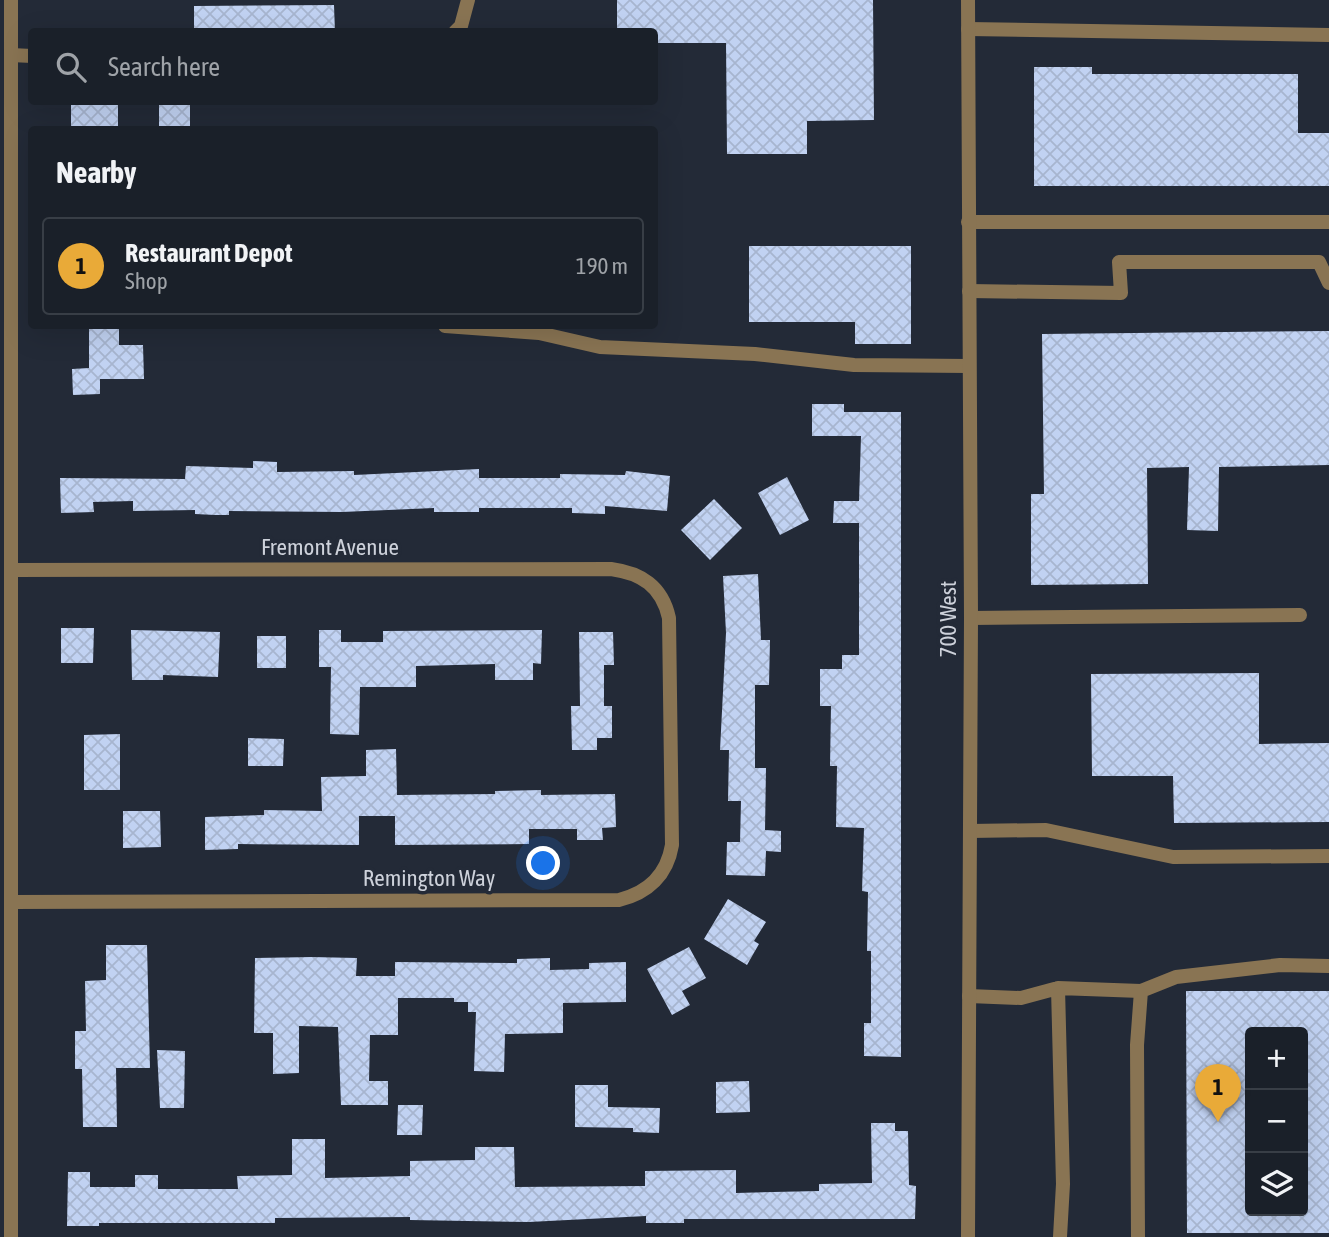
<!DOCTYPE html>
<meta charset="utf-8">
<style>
body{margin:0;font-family:"Asap Condensed",sans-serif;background:#232831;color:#f1f3f6}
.controls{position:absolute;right:21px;bottom:21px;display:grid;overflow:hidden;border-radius:7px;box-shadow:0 7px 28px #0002}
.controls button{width:63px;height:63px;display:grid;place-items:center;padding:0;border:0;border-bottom:2px solid #383e46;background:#1a2029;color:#f1f3f6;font:35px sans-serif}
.you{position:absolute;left:544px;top:864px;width:24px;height:24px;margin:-18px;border:5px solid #fff;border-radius:50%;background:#1a73e8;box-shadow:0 0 0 10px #1a73e833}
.badge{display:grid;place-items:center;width:46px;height:46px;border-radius:50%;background:#e9aa38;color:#111;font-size:23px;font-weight:700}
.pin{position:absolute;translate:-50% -58px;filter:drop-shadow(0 2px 4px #0008)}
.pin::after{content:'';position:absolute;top:37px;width:24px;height:21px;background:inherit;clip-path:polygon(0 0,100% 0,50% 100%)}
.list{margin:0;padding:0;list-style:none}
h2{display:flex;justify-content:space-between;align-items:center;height:91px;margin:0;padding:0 28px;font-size:30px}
h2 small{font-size:23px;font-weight:400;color:#9fa3a8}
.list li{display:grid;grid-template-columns:46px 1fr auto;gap:21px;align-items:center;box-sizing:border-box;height:98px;margin:0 14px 14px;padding:0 14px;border:2px solid #383e46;border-radius:7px}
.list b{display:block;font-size:26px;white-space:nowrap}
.list p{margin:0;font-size:23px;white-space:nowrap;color:#9fa3a8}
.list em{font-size:23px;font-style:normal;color:#9fa3a8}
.icon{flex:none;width:38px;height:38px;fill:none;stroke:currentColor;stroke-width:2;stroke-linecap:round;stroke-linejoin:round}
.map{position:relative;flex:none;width:1329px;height:1237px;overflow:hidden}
.search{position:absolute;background:#1a2029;box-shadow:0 7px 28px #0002;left:28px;top:28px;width:630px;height:77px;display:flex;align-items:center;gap:18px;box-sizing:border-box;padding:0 24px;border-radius:7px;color:#9fa3a8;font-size:26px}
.panel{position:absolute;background:#1a2029;box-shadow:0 7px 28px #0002;left:28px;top:126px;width:630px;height:203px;border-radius:7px}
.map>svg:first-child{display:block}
</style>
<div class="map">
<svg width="1329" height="1237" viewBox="0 0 1329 1237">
<defs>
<pattern id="building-cross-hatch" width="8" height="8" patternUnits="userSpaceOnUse" patternTransform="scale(1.75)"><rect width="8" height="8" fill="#c1d2f2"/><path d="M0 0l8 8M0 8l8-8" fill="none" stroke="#a7b5cf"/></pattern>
</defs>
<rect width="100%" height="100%" fill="#232a37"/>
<!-- building -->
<path fill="url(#building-cross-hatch)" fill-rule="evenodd" d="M617 0H873L874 120 807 121V154H727L726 43H654V32H617Z
M334 5 335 32H194V6Z
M1034 67H1092V74H1298V133H1329V186H1034Z
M84 102H118V130H71V105H84Z
M159 105H190V130H159Z
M749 246H911V344H855V322H749Z
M89 326H119V345H143L144 379H100V394L73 395 72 369 89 368Z
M1329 331V465L1219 467 1218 531 1187 530 1189 467 1147 468 1148 584 1031 585V494H1044L1042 334Z
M812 404H844V412H901V1057L864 1056V1023H871V951H867L868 892 862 891 864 828 836 827 837 766H830L831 706H820V669H842V655H859V523H833L834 501H859L861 436H812Z
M253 461 277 462V472L354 471V475L479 469V478H560V474L625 475 626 471 670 476 667 511 605 506V514L572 513V508H479V512H434V508L342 512 229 511V515H215L195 514V510L133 511V501L93 502 94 512 61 513 60 478 185 479 186 466 253 468Z
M787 477 809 520 780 535 758 493Z
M714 499 742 528 710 560 681 530Z
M758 574 761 640H770L769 685H755V768H766L765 830 781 831V852L766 851 765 876 726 875 727 842H740L741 801H728L729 750H720L726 633 723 576Z
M61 628H94L93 663H61Z
M131 630 220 632 218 677 163 675V680H132Z
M319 630H341V642H383V631L542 630 541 664 533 663V680H495V664L416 666V687H360L359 735 330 734 331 667H319Z
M579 632H613L614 665H604V706H612V738H597V750H572L571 706H580Z
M257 636H286V668H257Z
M1259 673V744L1329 743V822L1174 823 1173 776H1092L1091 674Z
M120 734V790H84V735Z
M248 738 284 739 283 766H248Z
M396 749 397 795 495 794V791L541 790V795L615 794 616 827 602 828 603 840H577V829H529V844L395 845V816H359V845L238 844V849L205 850V817L264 815V810L322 811 321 777 366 776V750Z
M123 811H160L161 847 123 848Z
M728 899 766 922 754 941 759 944 747 965 704 939Z
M106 945H147L150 1068H116L117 1127H83L82 1069H75V1031H86L85 981 106 980Z
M689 947 706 978 682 991 690 1005 672 1015 647 969Z
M312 957 357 958 356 976H395V962L517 963V959L550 958V970L589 969V963L626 962V1002L563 1003V1033L505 1034 504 1072 474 1071 476 1012H468V1002H454V998H398V1035H370L369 1081H388V1105H341L338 1027 299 1026V1073L273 1074V1033H254L255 958Z
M1186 991H1329V1233H1187ZM1250 1032H1303V1211H1250Z
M157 1050 185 1051 184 1108H160Z
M749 1081 750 1112 716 1113V1082Z
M575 1085H608V1107L660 1108 659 1133 633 1132V1128L575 1127Z
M398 1105H423L422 1135H397Z
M871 1123H895V1131H908L909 1185 916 1186 915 1219H684V1223H646V1216L529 1222 410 1220V1217L275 1218V1223H99V1226H67L68 1172H90V1187H135V1175H158V1189H238L237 1176 292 1175V1139H325V1178L410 1176V1161L475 1160V1147H514L515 1187 645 1186V1171L736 1170V1193L819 1191V1184L872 1183Z"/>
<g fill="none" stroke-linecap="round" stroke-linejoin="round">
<!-- service -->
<path stroke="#897453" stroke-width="14" d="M968 29 1329 35
M455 32 461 26 468 0
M11 55 32 56
M968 222H1329
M969 291 1121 293 1119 262H1319L1329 283
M445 326 539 333 600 347 755 354 854 365 969 366
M971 618 1300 615
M970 831 1046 830 1173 857 1329 856
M969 996 1021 998 1058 988
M1060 1237 1063 1184 1058 988 1141 991 1176 977 1280 965 1329 966
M1138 1237 1137 1045 1141 991"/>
<!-- minor -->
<path stroke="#897453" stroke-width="14" d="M11 0V1237
M11 570 611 569C641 573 662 586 669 618L672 845C667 875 648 893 619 900L11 902
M968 1237 971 618 968 0"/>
</g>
<g text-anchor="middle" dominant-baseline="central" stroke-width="7" stroke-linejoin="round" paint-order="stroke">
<!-- street labels -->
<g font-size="23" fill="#cdd1da" stroke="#232a37">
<text x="330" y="547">Fremont Avenue</text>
<text transform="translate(948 619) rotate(-90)">700 West</text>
<text x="429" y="878">Remington Way</text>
</g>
</g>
</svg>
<div class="controls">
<button>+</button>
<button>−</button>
<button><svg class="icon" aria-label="layers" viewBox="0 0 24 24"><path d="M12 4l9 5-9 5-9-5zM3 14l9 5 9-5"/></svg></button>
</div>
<div class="you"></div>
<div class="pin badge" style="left:1218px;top:1122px">1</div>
<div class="search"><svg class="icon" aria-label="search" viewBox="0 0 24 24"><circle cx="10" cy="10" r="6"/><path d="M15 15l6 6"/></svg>Search here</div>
<section class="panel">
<h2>Nearby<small></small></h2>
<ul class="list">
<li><span class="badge">1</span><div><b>Restaurant Depot</b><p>Shop</p></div><em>190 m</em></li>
</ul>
</section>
</div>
